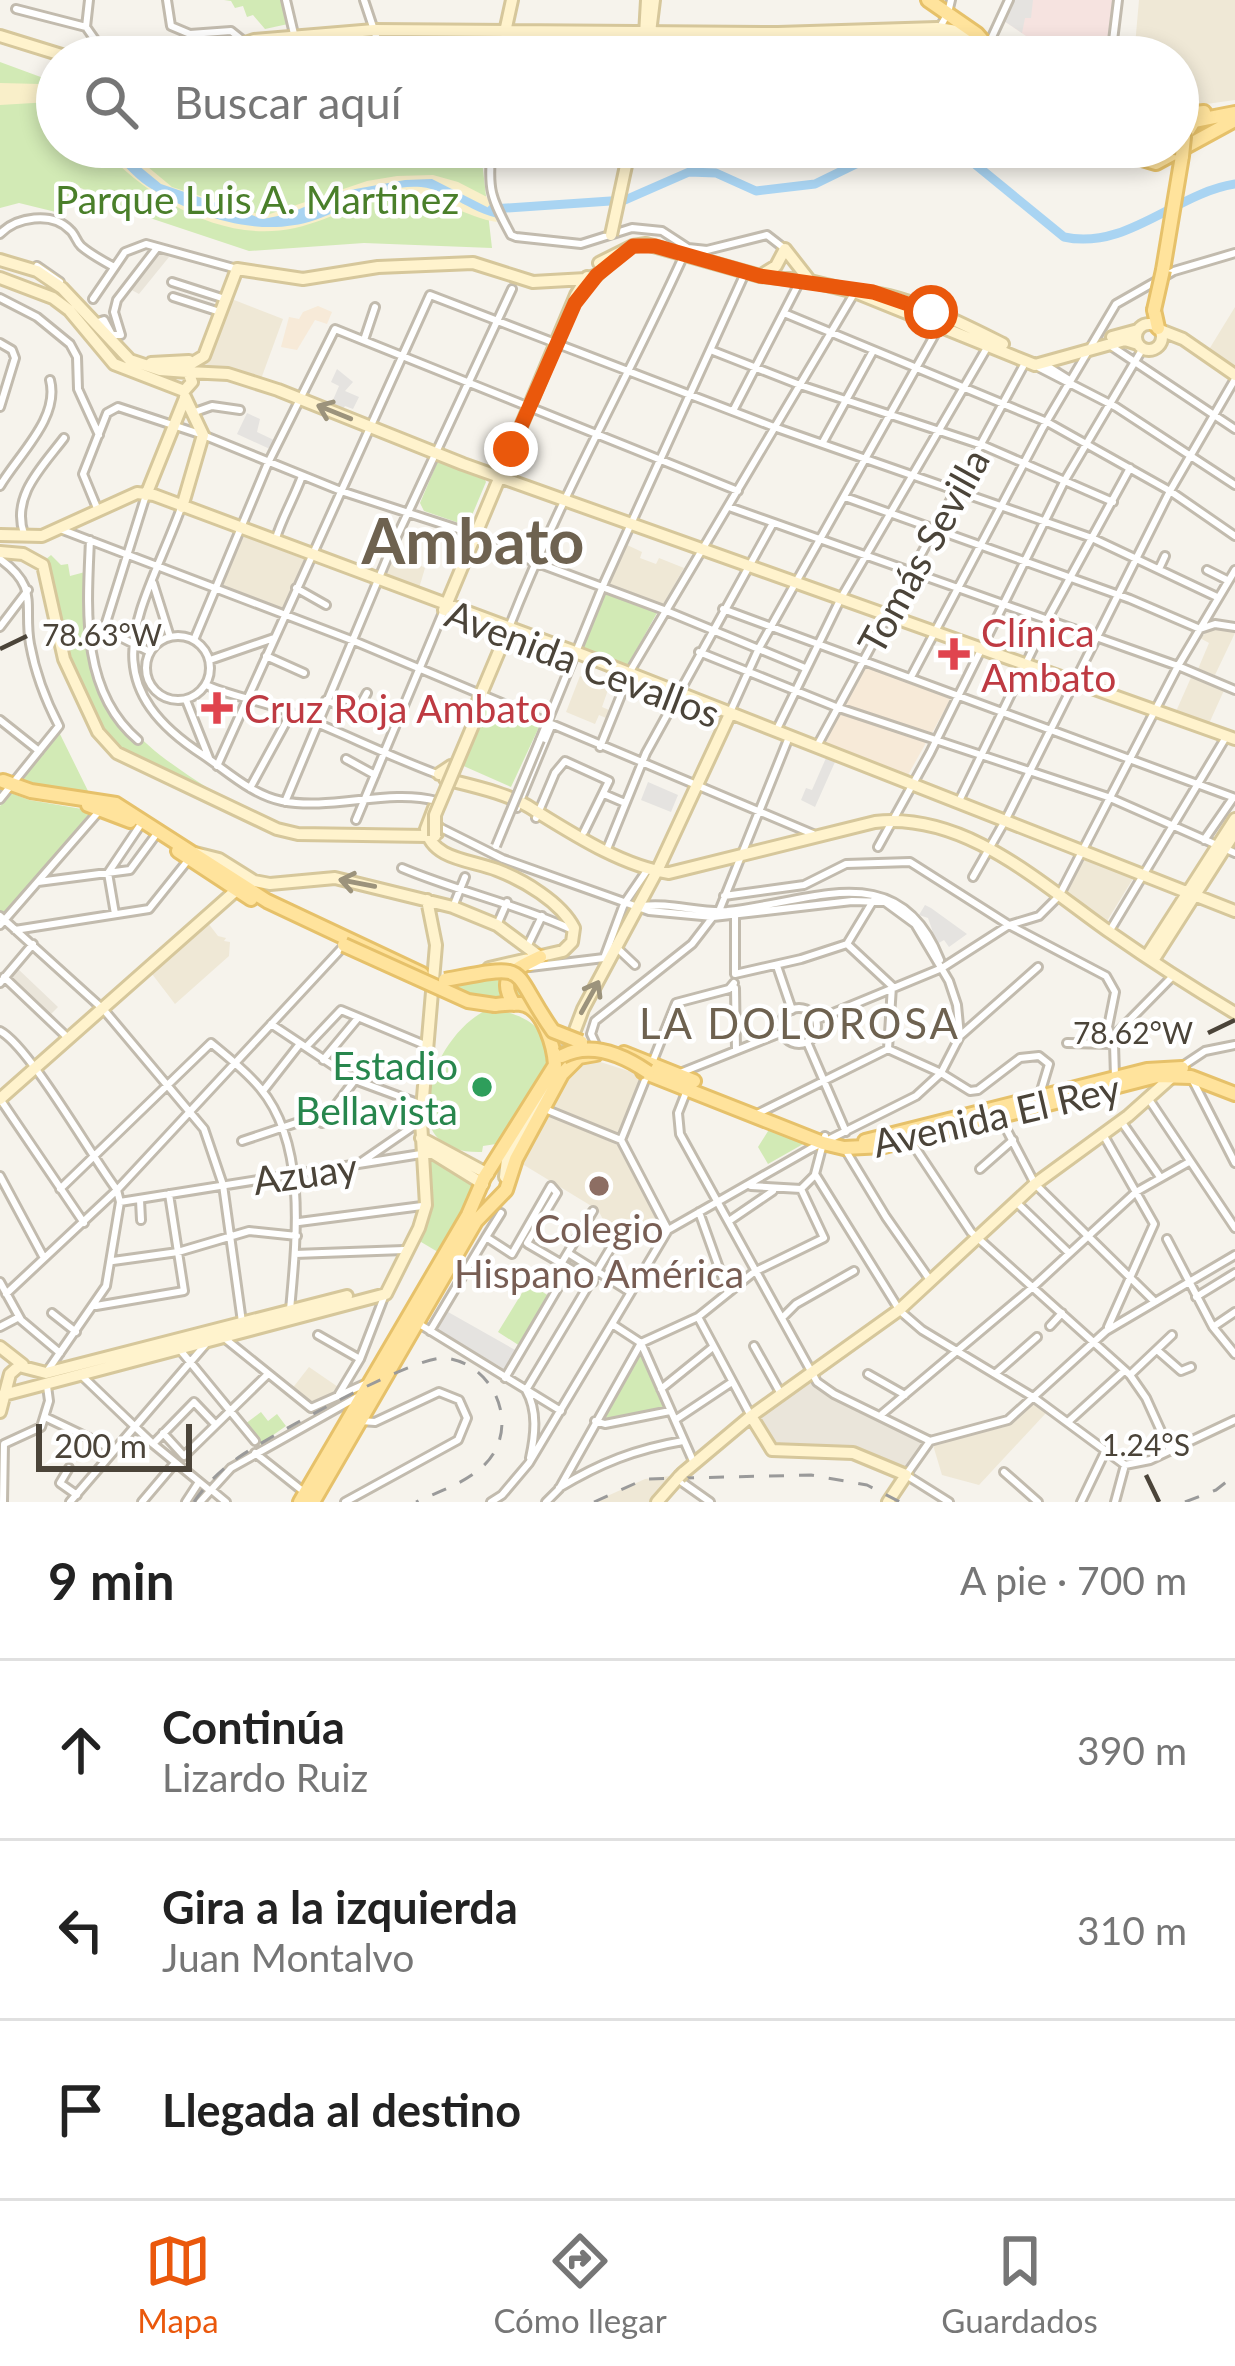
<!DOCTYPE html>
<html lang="es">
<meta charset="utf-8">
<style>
body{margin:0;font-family:Lato,sans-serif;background:#f6f6f6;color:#222}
.scale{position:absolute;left:36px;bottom:30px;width:156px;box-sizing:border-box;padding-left:12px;border:6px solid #4b4439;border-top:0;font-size:33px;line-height:42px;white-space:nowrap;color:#4b4439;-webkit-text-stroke:9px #fff;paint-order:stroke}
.stop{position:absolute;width:36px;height:36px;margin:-27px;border:9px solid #ea580c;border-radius:50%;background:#fff}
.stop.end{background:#ea580c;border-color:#fff;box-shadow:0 3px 12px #0008}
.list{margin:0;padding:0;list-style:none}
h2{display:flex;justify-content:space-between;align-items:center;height:156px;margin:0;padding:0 48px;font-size:51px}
h2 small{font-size:39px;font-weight:400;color:#767676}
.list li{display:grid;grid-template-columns:78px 1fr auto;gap:36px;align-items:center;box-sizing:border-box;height:180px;padding:0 48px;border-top:3px solid #e0e0e0}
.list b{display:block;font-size:45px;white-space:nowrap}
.list p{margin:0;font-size:39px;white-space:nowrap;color:#767676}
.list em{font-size:39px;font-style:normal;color:#767676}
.icon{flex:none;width:66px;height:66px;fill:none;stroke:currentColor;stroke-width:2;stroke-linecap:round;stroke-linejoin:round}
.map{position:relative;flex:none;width:1235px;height:1502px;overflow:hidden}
.search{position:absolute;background:#fff;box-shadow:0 6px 18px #0003;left:36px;right:36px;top:36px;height:132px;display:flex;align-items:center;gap:30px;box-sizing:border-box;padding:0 42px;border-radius:66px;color:#767676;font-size:45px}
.sheet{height:696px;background:#fff}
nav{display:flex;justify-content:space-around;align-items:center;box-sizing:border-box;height:168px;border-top:3px solid #e0e0e0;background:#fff;font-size:33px;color:#767676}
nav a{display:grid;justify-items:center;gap:6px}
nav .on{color:#ea580c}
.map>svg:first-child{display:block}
</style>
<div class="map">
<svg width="1235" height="1502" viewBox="0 0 1235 1502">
<rect width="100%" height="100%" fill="#f6f3ec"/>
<!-- residential -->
<path fill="#eae5da" d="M157 250 169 257 139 294 126 287Z
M17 968 58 1007 51 1014 9 976Z
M809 1380 827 1394 925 1442 905 1471 854 1450 772 1446 757 1420Z"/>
<!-- commercial -->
<path fill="#f7ead8" d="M318 306 332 312 327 324 315 320 297 350 281 347 289 317 299 319 303 312Z
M862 665 952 696 931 735 841 706Z
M838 710 927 741 908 775 820 743Z"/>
<!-- education -->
<path fill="#efe8d6" d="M1139 0H1235V100L1178 108V57H1134Z
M229 298 283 319 261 379 203 368Z
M1235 307V369L1208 351Z
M239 534 306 560 283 610 218 588Z
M625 544 642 552 640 558 656 564 659 558 684 568 661 608 606 586Z
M391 549 425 568 417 595 379 577Z
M1213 627 1235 633 1215 675 1198 669 1209 643 1200 638Z
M1193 673 1226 686 1207 728 1174 716Z
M580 676 609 687 602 707 609 710 606 718 599 715 595 724 566 712Z
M1082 859 1134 877 1107 921 1065 892Z
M208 923 218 936 226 938 224 941 230 942 229 956 175 1004 152 974Z
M588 1058 641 1075 619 1135 548 1106 574 1065Z
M546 1112 617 1145 659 1223 617 1246 598 1210 519 1162Z
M309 1367 341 1389 336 1397 311 1407 291 1390Z
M1032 1402 1046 1413 979 1485 942 1475 933 1445 1004 1427Z
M670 1476 651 1502H594L645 1479Z"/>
<!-- medical -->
<path fill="#f6e3e0" d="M1011 0H1116L1109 57H1025L1035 42 1001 19Z"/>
<!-- green -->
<path fill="#d2eab5" d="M224 0H282L288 24 265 29 253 15 247 17 243 6 235 8 231 1Z
M0 62 57 83V147H381L482 161 492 248 364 243 249 251 150 218 76 186 64 214 19 203 0 208Z
M446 460 482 474 486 482 470 520 462 524 424 511 420 503 437 463Z
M51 555 61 565 68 564 70 576 85 572C87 690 112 728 211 790L218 798 117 750 108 741 70 663 44 561Z
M606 590 658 611 627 667 581 650Z
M484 702 540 725 511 787 459 764Z
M58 730 90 795 20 784Z
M11 793 29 800 94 811 4 914 0 911V806Z
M506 973 529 990 525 1002H480L441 982Z
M487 1010C516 1009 556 1028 547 1065 541 1089 513 1126 496 1144L483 1146 482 1152C386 1155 434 1033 487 1010Z
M770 1128 805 1143 768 1164 758 1147Z
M427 1158 479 1184 443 1255 416 1239Z
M528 1283 549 1296 520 1346 498 1332Z
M640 1353 665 1409 609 1421 603 1416Z
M261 1412 268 1421 277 1414 286 1426 259 1445 245 1424Z"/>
<!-- sand -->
<path fill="#f9efc9" d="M0 83 40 84 57 88V107L50 102 0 105Z
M100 147H124L172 187 264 216 367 181 397 176 433 175 458 182 487 197 497 222C468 218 432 194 410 194 369 196 334 219 295 228 220 244 150 198 100 147Z"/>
<!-- parking -->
<path fill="#e5e3e0" d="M1011 0H1033L1031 18H1025L1022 33 1001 19Z
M337 369 353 382 345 391 359 397 353 409 345 406 342 411 330 407 339 386 331 382Z
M247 413 260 419 257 432 276 441 272 450 237 434Z
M826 758 835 762 815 807 801 800 806 788 812 790Z
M648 782 678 795 671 812 641 800Z
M925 905 931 908 967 934 949 947 944 940 937 944 928 918 919 915Z
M441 1308 517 1351 506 1370 433 1327Z"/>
<!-- water -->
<path fill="#a9d4f2" d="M107 147H116L161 184 263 219 288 214 339 192 405 180 432 179 489 208 497 207 507 219C473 217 451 190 421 187 380 184 351 208 315 220 259 239 195 217 147 186 132 176 120 160 107 147Z"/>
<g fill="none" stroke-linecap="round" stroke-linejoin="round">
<!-- river -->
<path stroke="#a9d4f2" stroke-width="9" d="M954 147 1064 237C1126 251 1176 193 1235 184
M492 209 625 200 689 172 716 173 756 191 815 184 856 164 875 147"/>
<defs>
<path id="street" d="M89 0 86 27 107 57
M167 0 171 26 190 34 231 31 246 43 253 57
M286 0 294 34
M364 0 383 57
M16 9 86 27
M500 57 505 34
M778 57V43
M923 57 948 13 951 0
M976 57 991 39 1009 0
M1111 57 1118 0
M387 147 490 161 566 147
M492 147C487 189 491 198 511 235L516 237 581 244 632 228 662 231 688 248 707 250 767 235 785 249
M0 234C16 217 52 211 70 230 75 234 76 241 81 246 90 254 103 261 114 267
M37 266 60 282
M172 282 225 299
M173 297 220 312
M0 298 37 317 70 344 77 357 78 389 99 435
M93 299 125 252 146 244 237 269
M784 313 1047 422 1170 491 1235 536
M98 322 104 320 112 335H121L114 312 117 300 157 248
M364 340 375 307
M0 343 12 350 15 358 0 407
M1108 344 1235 429
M713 351 800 385 982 445 1113 502
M1044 364 1068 379
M1038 367 1116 407 1235 485
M733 411 799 283
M195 412 212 406 240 410
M823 442 873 351
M0 486C18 455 60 418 50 380
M146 495 104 629 150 652
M845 497 1130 599 1200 629 1215 624 1235 627
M729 507 1178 666 1235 690
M97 508 83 474 107 413 118 407 203 435 341 491 470 533 473 539 664 610 805 668
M181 508C143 611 86 679 203 755 227 771 252 795 282 801 332 811 388 788 437 801
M60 529 354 641 813 834
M24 534C11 496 42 467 64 438
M276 538C283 516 294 498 302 476
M90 540C87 608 80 691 138 740
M0 559C40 588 23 604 30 644 35 672 46 701 59 726L0 799
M1159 569 1165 556
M1207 570 1227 580
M153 583 170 637
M296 588 326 605
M723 609 1235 798
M0 627 28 590
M508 630C558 501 626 382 683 257
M146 668a32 32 0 1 1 64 0a32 32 0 1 1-64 0Z
M194 640 268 463 335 329 738 491
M699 652 836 707 1108 797 1235 853
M266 656 304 673
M210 660 274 638
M911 677 1042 429 1116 304 1174 271 1235 253
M206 685C233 697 259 700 287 711 337 730 386 755 437 774
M186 700 209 758
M326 700 356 713 367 693
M731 710 759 648 939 327
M0 720 39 751
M776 731 841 598 988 346
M540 740 605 581 746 271
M817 746 1026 361
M600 747 632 668 855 292
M346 759 375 775
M217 766 430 295 774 427 1092 538 1217 597
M250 788 291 713
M604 794 625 803
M959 801 1047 620 1130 468
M285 802 391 549 512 289
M517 808 551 726
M536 818 555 773 565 761 609 781 584 832
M356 820 444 610
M439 827 503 859 649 911 713 917 852 901 885 902 915 924 949 981 957 1005 960 1036 941 1073 916 1096 810 1149 668 1230 529 1463 502 1495 491 1502
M1204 840 1233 798
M878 847 930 753 1065 480 1143 348
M607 849 646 753 773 523
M402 868C459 892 517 904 573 930
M973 877 1006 819 1170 491 1235 379
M38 882 130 870 155 836
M724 896 804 885 846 864 910 862 1009 925 1106 976 1115 992 1108 1027 1114 1044 1115 1077
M642 906C670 902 699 913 727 911 813 902 899 855 940 960
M453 907 465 877
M719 911 789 737
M115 914 108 873 143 821
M0 916 104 1010 204 1129 223 1185 242 1322
M0 925 101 809
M497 925 507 902
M15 930 149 909 189 859
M1109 932 1226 737
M847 944 873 901
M528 945 542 916
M617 948 635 965
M777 966 792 1010
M530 967 604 958 624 904 648 869
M735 974 801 959 847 944 892 986 888 1049
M735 974V916
M4 977 67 1037
M0 983 33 944
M735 988 736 1050
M781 1026a18 18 0 1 1 36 0a18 18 0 1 1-36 0Z
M816 1020 942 968 1009 925 1039 916 1059 896 1178 666 1235 570
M271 1024 355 1080 420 1104
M0 1031C30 1047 91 1156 117 1190L120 1202 106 1286 48 1370
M960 1036 1038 967
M1112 1038 1173 976
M807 1042 846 1132
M1067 1043 1114 1044
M596 1045 591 1034 595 1021 692 944 712 918
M306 1047 341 1010 425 1045
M888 1049 941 1073 970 1091 978 1090 1020 1058 1039 1056 1049 1064 1040 1094
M323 1060 358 1018
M652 1063 676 1003 729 989 734 983
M1184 1065 1205 1051 1235 1045
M680 1073 783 1032
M647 1075 621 1140 668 1230
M1191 1077 1235 1163
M687 1090 678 1113 680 1134 817 1382 834 1394 930 1441 1008 1420 1106 1331 1235 1255
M263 1091 299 1045
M1148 1098 1235 1228
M0 1099 84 1223
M545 1109 621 1140
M757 1114 888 1049
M1000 1117 1035 1184 1154 1301
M1121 1121 1160 1177
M322 1123 355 1080
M825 1136 815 1174 900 1311 922 1330 1033 1397 1125 1465 1150 1460 1235 1420
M1104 1136 1154 1224 1108 1327
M242 1141 302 1121
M912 1143 971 1232 1130 1375 1146 1398 1170 1451
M846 1151 886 1217 930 1280
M360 1163 418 1123
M980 1169 1013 1140
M0 1176 44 1258
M751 1186 801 1189 815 1175
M60 1189 211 1043C228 1057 246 1071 260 1088 308 1145 296 1242 290 1310
M140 1200 141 1220
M120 1202 421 1154
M1016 1202 1069 1253
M699 1212 728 1293
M729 1221 773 1191
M299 1222 422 1206
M486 1237 501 1213
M1167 1239 1213 1327 1235 1354
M528 1244 593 1282
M568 1253 630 1292
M295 1254 404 1250
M113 1261 178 1252 249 1231 297 1236
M561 1264 593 1211
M0 1282 21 1320 60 1353
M6 1294 117 1190 342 948
M1196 1297 1235 1273
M96 1306 184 1291 169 1194
M52 1313 76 1332
M698 1317 751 1416
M782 1318 796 1304 854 1271
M416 1322 561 1411
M612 1324 641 1343 693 1461
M1050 1326 1062 1313
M0 1327 19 1317
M1213 1327 1235 1312
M430 1331 486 1237 512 1254 551 1186 557 1193 527 1243
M318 1335 360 1359
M223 1337 311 1408 365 1384
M754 1346 781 1394
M1157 1350 1181 1371 1191 1367
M181 1351 255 1441
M996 1373 1037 1337
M80 1374 153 1444 208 1489
M868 1374 905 1395
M1131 1374 1172 1335
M505 1378 569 1269
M661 1389 713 1347
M339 1394 360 1359 384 1297
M882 1414 1033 1287 1136 1192 1189 1162
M45 1417 112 1449
M675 1420 732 1382
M595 1421 605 1424 670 1411
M1069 1421 1124 1371
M163 1433 184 1456 268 1374
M930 1441 906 1475 949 1502
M154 1443 194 1402 214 1423
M255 1453 304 1492
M530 1458C535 1435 538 1411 526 1390L612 1246 583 1227
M69 1468 60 1483 77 1495
M1004 1472 1038 1502
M679 1480 710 1502
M559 1488C600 1463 636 1449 683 1441
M214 1492 226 1502
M3 1502 4 1444 41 1427 49 1401 47 1386
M70 1502 205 1345
M142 1502 175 1463
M186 1502 199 1482
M200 1502 231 1468 359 1396
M345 1502 458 1440 467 1418 459 1400 439 1392 375 1422 361 1421
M546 1502 559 1489 641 1343 698 1317 754 1272 824 1238 801 1189
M1081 1502 1105 1452
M1115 1502 1125 1465"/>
<path id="secondary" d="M505 32 512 0
M506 34 778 41 934 34 966 40
M645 35 647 0
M0 36 68 57
M205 57 254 40 374 30 778 33 937 28 977 34
M647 57 654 0
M0 260 37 271 62 288 130 360 160 370 188 372 192 382 184 391
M599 263 633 246 646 244 760 276 810 281 855 292 1035 365 1125 340 1138 344
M760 276 776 266 785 249 810 281
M0 278 53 298 69 310 114 364 184 391
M858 292C900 291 965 325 1003 344
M1136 337a13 13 0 1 1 26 0a13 13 0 1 1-26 0Z
M1160 330 1183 339 1235 375
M1112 337 1138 330
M151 363 189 361
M186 371 189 365 204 356 237 269 303 279 378 267 473 263 533 282 586 279 597 275 611 262
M188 372 228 374 278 390 463 464 1235 739
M146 495 185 398
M182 507 203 435 185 397
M0 535 42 536 137 493 154 495 583 655 1235 911
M0 552 23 554 43 565 64 659 98 732 117 753 277 829 298 834 427 836 437 833V827
M444 610 576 295 587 277
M473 713 508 630
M439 774 451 766
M445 779C473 786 511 794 534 810 573 834 622 866 669 873L875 822C966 812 1041 884 1111 933 1151 961 1193 988 1235 1013
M434 808 426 829C432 860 472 860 497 870 523 880 561 902 574 928L572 942 563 951 489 968
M195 853 219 859 254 881 270 884 335 878 453 907 497 925 540 957
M1147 956 1235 819
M1154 959 1235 832
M569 1046 583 1009 657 871 730 714
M0 1099 241 886
M421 1138 488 1174
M425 1153H433L483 1184
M505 1177 507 1159 550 1084
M0 1347 23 1365
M0 1396 386 1294 419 1228 426 1205 421 1121 436 945 427 900
M0 1412 10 1374 19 1366 46 1373 347 1296
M751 1416 772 1450 853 1453 906 1475 888 1502
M683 1473 751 1416 899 1310 1035 1184 1128 1116 1174 1075
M657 1502 679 1477"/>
<path id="primary" d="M928 0 977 34 997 57
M1178 115 1204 112
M1184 137 1194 121 1235 113
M1127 147 1139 158 1156 163 1235 120
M1163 270 1182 156
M1154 310 1158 328
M3 781 31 791 116 804 267 901 422 974
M88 805 130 821
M178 851 251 899
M514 1004C495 975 518 968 540 957
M624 1053 694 1081
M643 1072 823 1143 844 1148 884 1146 1157 1076 1191 1077 1235 1094
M865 1141 1147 1070 1182 1068
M300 1502 468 1215 484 1178 555 1065C554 1047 544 1011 525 1005 516 1002 504 1004 495 1005
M313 1502 476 1221 506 1190 516 1159 562 1074 579 1057 596 1054"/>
</defs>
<!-- street casing -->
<use href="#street" stroke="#c2bbae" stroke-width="12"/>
<!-- secondary casing -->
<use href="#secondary" stroke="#d6c79b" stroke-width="16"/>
<!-- primary casing -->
<use href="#primary" stroke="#e6c16a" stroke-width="18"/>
<!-- street -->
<use href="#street" stroke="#fff" stroke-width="6"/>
<!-- secondary -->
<use href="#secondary" stroke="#fff3cd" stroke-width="10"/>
<!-- primary -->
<use href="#primary" stroke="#ffe39c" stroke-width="12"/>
<!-- rail -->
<path stroke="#9a9a9a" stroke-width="3" stroke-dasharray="15 15" stroke-linecap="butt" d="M194 1502C206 1484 221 1470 239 1457 270 1436 415 1355 445 1358 497 1364 523 1432 481 1468 463 1484 437 1492 416 1502
M594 1502 645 1479 811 1475 867 1485 900 1502
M1185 1502 1216 1490 1235 1475"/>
<defs>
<path id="street-bridge" d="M496 846 540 740"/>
<path id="secondary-bridge" d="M611 235 630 147
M435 836V815L476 718V706
M679 1477 683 1473"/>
<path id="primary-bridge" d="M1178 128 1184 137 1182 156
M1154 310 1163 270
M344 945 468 1001 495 1005
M445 980C535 963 507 966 553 1031L581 1042
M562 1056C591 1041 623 1055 648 1072"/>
</defs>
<!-- street-bridge casing -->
<use href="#street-bridge" stroke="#c2bbae" stroke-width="12" stroke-linecap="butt"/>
<!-- secondary-bridge casing -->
<use href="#secondary-bridge" stroke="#d6c79b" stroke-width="16" stroke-linecap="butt"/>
<!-- primary-bridge casing -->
<use href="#primary-bridge" stroke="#e6c16a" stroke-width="18" stroke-linecap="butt"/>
<!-- street-bridge -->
<use href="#street-bridge" stroke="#fff" stroke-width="6"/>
<!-- secondary-bridge -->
<use href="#secondary-bridge" stroke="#fff3cd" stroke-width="10"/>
<!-- primary-bridge -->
<use href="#primary-bridge" stroke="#ffe39c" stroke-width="12"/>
</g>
<!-- one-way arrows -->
<defs><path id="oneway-shaft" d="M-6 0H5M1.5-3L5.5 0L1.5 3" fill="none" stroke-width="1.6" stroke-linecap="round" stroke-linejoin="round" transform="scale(3)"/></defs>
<g stroke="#9c937c">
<use href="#oneway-shaft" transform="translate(334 412) rotate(-158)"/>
<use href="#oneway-shaft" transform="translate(357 883) rotate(-169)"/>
<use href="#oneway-shaft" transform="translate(590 997) rotate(-61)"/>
</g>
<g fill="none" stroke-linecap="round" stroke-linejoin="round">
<!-- route -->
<path stroke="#ea580c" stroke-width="15" d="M511 449 575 303 597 275 633 246H655L760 276 873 292 931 312"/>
</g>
<!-- ticks -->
<path fill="none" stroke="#4b4439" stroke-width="4.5" d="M0 649 27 636M1208 1033 1235 1020M1146 1475 1159 1502"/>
<!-- markers -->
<g fill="#e0444e" stroke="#fff" stroke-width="4.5">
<path d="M948 636h12v12h12v12h-12v12h-12v-12h-12v-12h12z"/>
<path d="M211 690h12v12h12v12h-12v12h-12v-12h-12v-12h12z"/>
</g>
<circle fill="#2e9e5b" stroke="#fff" stroke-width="4.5" cx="482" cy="1087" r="12"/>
<circle fill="#8d6e63" stroke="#fff" stroke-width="4.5" cx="599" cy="1186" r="12"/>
<g text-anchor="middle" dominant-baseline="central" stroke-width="9" stroke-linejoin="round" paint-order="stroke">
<!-- park labels -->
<g font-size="39" fill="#4a7f2a" stroke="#fff">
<text x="257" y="199">Parque Luis A. Martinez</text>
</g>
<!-- street labels -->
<g font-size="39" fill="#4b4439" stroke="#fff">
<text transform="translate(923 551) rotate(-61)">Tomás Sevilla</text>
<text transform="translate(583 663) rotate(21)">Avenida Cevallos</text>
<text transform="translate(996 1115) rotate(-13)">Avenida El Rey</text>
<text transform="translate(305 1173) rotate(-8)">Azuay</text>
</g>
<!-- health labels -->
<g font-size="39" fill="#be3a42" stroke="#fff" text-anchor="start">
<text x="981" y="632">Clínica<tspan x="981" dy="45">Ambato</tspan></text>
<text x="244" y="708">Cruz Roja Ambato</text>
</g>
<!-- leisure labels -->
<g font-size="39" fill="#27864d" stroke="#fff" text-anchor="end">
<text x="458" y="1065">Estadio<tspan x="458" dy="45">Bellavista</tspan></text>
</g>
<!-- education labels -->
<g font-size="39" fill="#785e54" stroke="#fff">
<text x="599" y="1228">Colegio<tspan x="599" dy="45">Hispano América</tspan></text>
</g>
<!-- neighbourhood labels -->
<g font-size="42" letter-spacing="3" fill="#6e6250" stroke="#fff">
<text x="800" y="1023">LA DOLOROSA</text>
</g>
<!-- town labels -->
<g font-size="63" font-weight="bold" fill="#6e6250" stroke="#fff">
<text x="473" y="539">Ambato</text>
</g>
</g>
<g font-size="30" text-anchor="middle" fill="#4b4439" stroke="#fff" stroke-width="9" stroke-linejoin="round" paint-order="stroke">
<text x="102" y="646">78.63°W</text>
<text x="1133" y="1044">78.62°W</text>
<text x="1146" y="1456">1.24°S</text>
</g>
</svg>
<div class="scale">200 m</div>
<div class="stop" style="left:931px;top:312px"></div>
<div class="stop end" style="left:511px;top:449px"></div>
<div class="search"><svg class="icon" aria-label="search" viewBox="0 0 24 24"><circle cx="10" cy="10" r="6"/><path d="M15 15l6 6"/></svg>Buscar aquí</div>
</div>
<section class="sheet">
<h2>9 min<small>A pie · 700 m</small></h2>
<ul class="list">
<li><svg class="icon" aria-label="ahead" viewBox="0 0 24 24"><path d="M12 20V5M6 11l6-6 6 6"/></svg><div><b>Continúa</b><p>Lizardo Ruiz</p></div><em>390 m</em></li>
<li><svg class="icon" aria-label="left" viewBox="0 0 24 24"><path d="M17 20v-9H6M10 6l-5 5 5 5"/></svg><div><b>Gira a la izquierda</b><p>Juan Montalvo</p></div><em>310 m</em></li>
<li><svg class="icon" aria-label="arrive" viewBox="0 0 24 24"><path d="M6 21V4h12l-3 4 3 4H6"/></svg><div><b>Llegada al destino</b></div></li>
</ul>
</section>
<nav>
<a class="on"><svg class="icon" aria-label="map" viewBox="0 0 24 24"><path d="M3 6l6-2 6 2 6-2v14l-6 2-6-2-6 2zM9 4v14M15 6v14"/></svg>Mapa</a>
<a><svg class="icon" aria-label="directions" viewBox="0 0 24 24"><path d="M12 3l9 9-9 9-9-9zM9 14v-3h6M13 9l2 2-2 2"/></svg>Cómo llegar</a>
<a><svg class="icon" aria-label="saved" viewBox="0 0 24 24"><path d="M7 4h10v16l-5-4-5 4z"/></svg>Guardados</a>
</nav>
